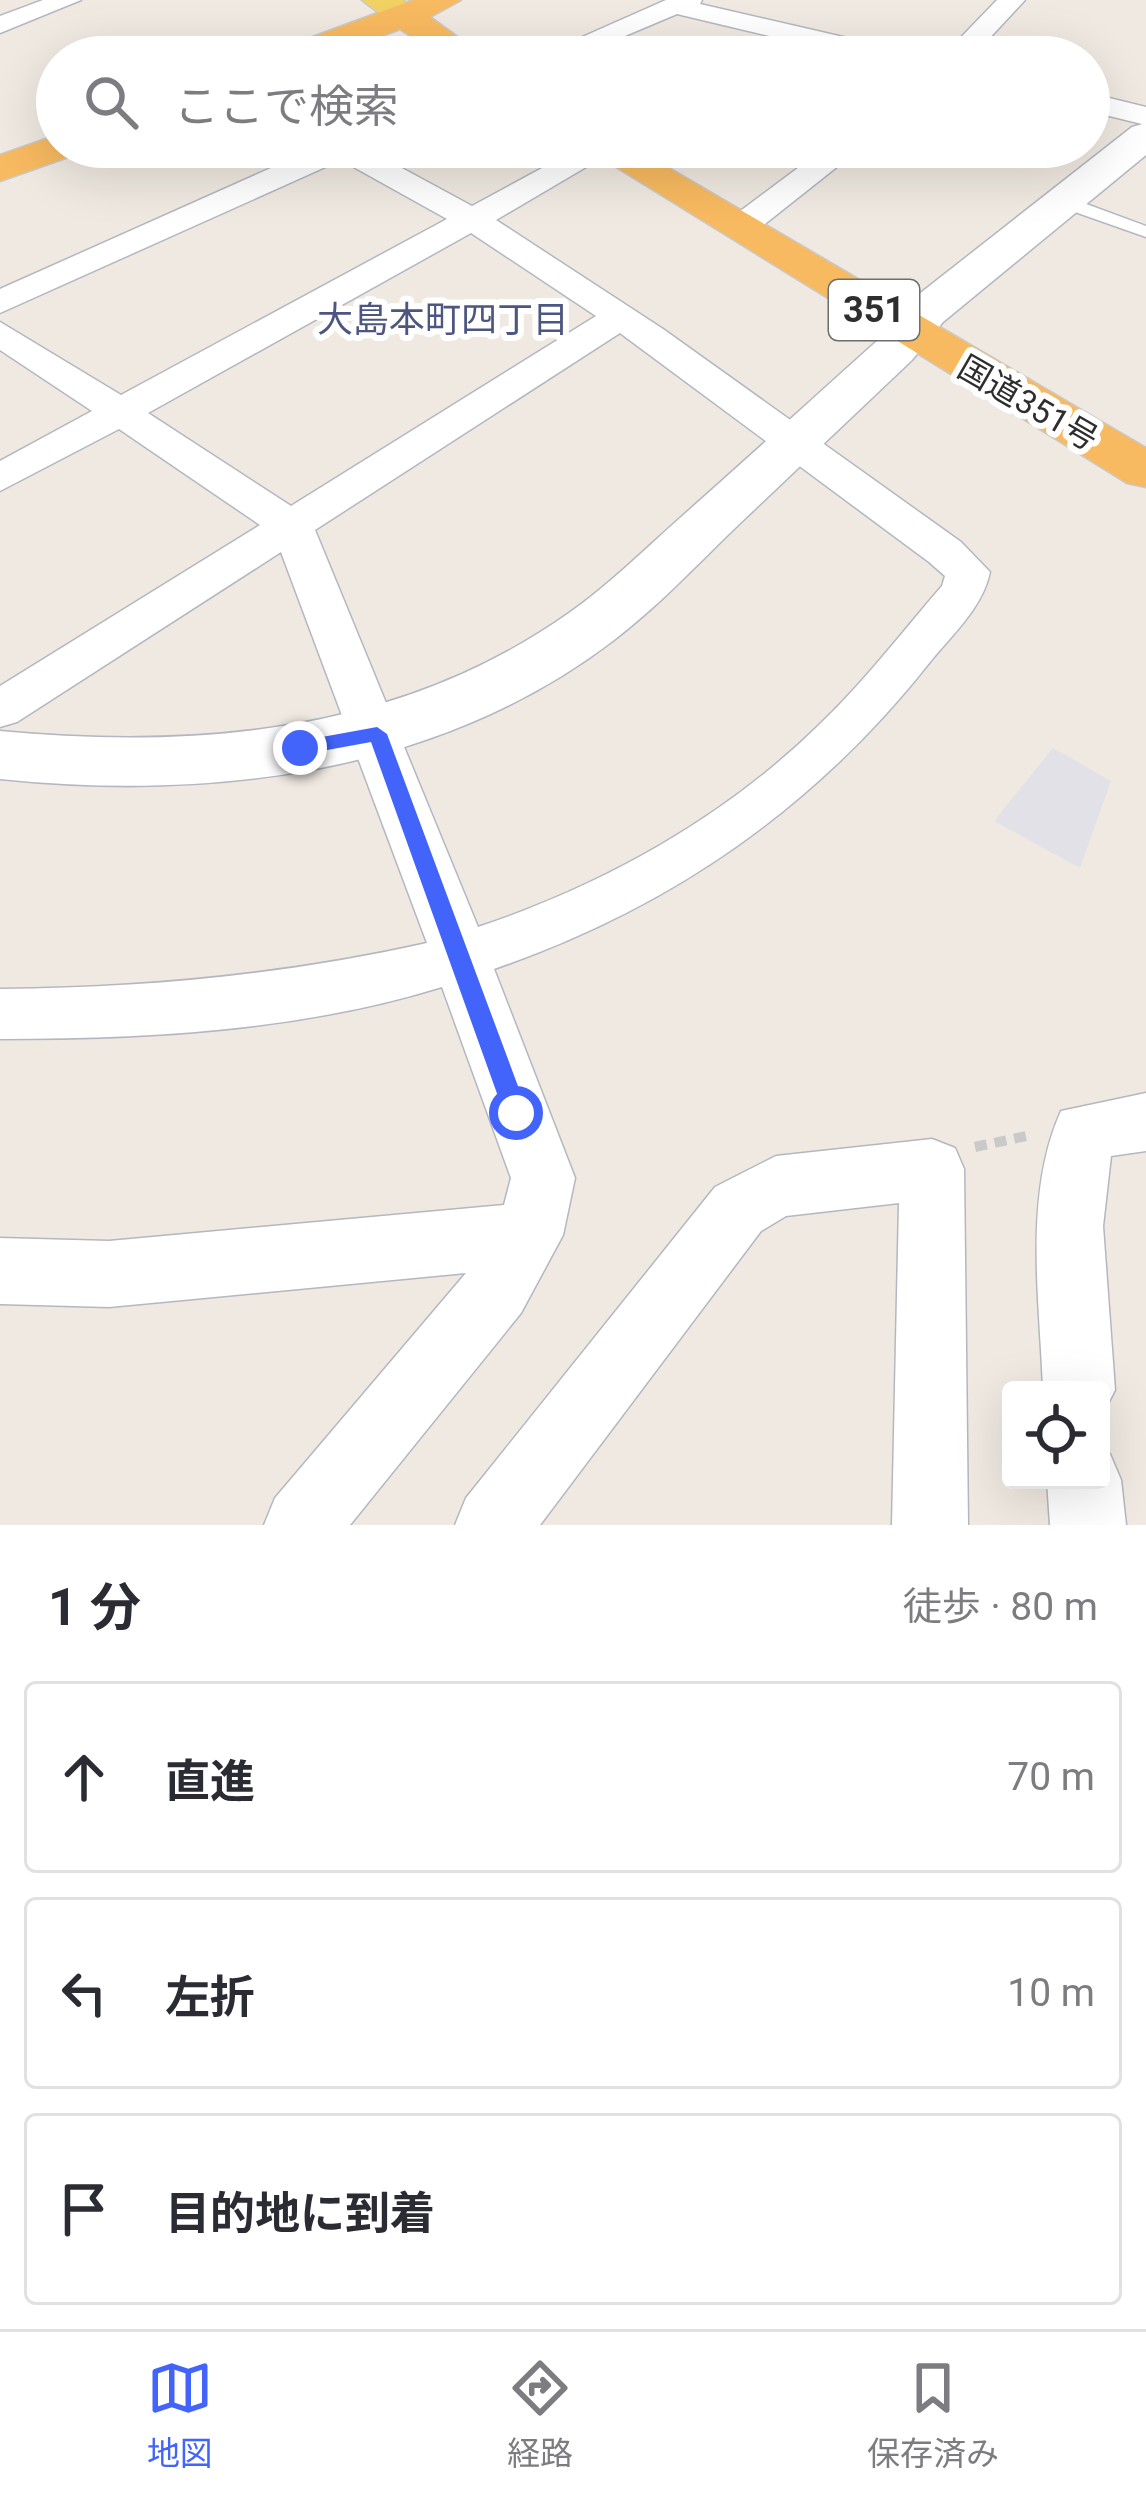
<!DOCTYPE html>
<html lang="ja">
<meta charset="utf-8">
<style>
body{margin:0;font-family:Roboto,"Noto Sans JP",sans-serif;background:#f2f2f3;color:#2b2b33}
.controls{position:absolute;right:36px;bottom:36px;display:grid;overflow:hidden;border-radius:12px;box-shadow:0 12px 48px #0002}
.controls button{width:108px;height:108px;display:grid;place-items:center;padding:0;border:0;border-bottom:3px solid #e1e1e2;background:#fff;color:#2b2b33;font:60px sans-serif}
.stop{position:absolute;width:36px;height:36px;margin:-27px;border:9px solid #4264fb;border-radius:50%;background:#fff}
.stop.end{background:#4264fb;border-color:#fff;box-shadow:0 3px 12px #0008}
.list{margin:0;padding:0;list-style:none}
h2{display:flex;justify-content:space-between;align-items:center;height:156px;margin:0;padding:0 48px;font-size:51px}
h2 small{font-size:39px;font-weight:400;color:#7c7c81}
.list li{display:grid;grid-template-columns:78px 1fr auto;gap:36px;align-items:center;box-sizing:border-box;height:192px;margin:0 24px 24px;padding:0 24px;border:3px solid #e1e1e2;border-radius:12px}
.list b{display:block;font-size:45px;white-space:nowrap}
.list em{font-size:39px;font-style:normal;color:#7c7c81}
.icon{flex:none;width:66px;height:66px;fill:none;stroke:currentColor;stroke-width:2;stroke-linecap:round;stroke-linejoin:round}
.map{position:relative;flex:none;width:1146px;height:1525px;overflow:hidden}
.search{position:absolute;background:#fff;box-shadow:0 12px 48px #0002;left:36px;right:36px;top:36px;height:132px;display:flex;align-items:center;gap:30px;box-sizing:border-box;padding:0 42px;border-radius:66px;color:#7c7c81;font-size:45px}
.sheet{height:804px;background:#fff}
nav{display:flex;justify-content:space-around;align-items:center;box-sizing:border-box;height:168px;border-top:3px solid #e1e1e2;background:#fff;font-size:33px;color:#7c7c81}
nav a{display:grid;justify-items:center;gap:6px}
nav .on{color:#4264fb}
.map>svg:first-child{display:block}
</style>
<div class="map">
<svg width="1146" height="1525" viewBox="0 0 1146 1525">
<rect width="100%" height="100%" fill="#efe9e1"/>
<!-- industrial -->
<path fill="#e3e1e8" d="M1053 748 1111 781 1080 868 994 821Z"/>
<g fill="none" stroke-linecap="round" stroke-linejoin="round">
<defs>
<path id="service" d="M811 35 818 39 816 42 793 57H776Z
M1058 198H1070L1146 226V237L1058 206Z"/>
<path id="minor" d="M43 0H81L0 33V16Z
M666 0H702L700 4 904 51 908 57H858L677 14 575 57H537Z
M997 0H1025L972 57H942Z
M1089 93 1146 107V125L1089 111Z
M318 147H363L472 206 581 147H620L496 220 663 329 961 542 990 572C983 607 952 635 930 662 814 809 670 908 494 969L575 1178 563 1235 521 1313 350 1525H264L275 1498 466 1273 109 1307 0 1304V1238L109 1241 504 1205 511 1178 442 987C299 1031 149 1039 0 1039V989C146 988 284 975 427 943L281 552 17 722 0 727V686L260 525 119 429 0 491V461L92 411 0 350V322L121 395 447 219 341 160 0 313V289ZM471 233 596 316 291 506 148 413ZM620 333 929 562 945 576 942 586C902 632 865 681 821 723 726 817 604 885 478 927L315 530Z
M826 147H862L751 235H727L722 228 727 221Z
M1146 1093V1151L1111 1156 1103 1226 1115 1390 1101 1417V1390H1043C1040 1301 1023 1195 1061 1111Z
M932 1139 955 1148 964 1169 968 1525H892L899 1203 786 1216 761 1231 540 1525H455L466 1498 715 1187 776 1156Z
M1101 1450 1110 1454 1121 1480 1126 1525H1050L1047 1480H1101Z"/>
<path id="tertiary" d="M1146 123V155L943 322 912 360C853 416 793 473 734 529 695 567 657 607 614 640 439 774 212 801 0 779V731C200 750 401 732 569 613 609 585 644 550 680 518 747 459 812 399 878 340L909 302 1132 127Z"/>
<path id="primary" d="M362 0H403L420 15 415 22H391Z"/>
<path id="trunk" d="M413 0H461L430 17 485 57H443L400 29 326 57H275L280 49Z
M57 135V147H77L71 156 0 181V155Z
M584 147H633L1146 448V487L1127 483Z"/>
</defs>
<!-- service casing -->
<use href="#service" stroke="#b4b7c1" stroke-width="3"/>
<!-- minor casing -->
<use href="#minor" stroke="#b4b7c1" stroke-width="3"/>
<!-- tertiary casing -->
<use href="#tertiary" stroke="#b4b7c1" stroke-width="3"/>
<!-- primary casing -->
<use href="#primary" stroke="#c9c9c9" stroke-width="3"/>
<!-- trunk casing -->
<use href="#trunk" stroke="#c9c9c9" stroke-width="3"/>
<!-- path -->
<path stroke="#c9c9c9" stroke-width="10" stroke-dasharray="12 8" stroke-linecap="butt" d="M975 1147 1031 1135"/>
<!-- service -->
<use href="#service" fill="#fff" fill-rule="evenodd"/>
<!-- minor -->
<use href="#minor" fill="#fff" fill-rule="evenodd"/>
<!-- tertiary -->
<use href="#tertiary" fill="#fff" fill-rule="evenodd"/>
<!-- primary -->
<use href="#primary" fill="#f2d163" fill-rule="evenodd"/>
<!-- trunk -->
<use href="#trunk" fill="#f8ba60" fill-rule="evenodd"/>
</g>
<!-- route -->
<path fill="#4264fb" d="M377 727 387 734 528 1113 516 1124 504 1113 371 742 300 755 290 748 300 741Z"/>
<g text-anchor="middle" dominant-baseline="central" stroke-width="12" stroke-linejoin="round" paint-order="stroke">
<!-- far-street labels -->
<g font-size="33" fill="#2e2e2e" stroke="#fff">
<text transform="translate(1028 403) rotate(30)">国道351号</text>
</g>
<!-- shield labels -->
<rect fill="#fff" stroke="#6d6d6d" stroke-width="3" x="829" y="280" width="90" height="60" rx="9"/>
<g font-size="36" font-weight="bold" fill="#2e2e2e">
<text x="874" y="310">351</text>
</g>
<!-- far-neighbourhood labels -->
<g font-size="36" fill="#4d5680" stroke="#fff">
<text x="443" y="320">大島本町四丁目</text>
</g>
</g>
</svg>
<div class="controls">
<button><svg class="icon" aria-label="locate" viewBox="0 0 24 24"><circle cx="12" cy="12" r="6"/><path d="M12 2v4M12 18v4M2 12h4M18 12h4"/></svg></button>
</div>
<div class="stop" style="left:516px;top:1113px"></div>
<div class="stop end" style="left:300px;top:748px"></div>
<div class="search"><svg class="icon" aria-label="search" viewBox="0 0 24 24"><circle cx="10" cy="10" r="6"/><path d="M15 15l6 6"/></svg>ここで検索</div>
</div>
<section class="sheet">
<h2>1 分<small>徒歩 · 80 m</small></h2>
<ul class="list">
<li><svg class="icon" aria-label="ahead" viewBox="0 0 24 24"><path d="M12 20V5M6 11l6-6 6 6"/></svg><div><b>直進</b></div><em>70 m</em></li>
<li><svg class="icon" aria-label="left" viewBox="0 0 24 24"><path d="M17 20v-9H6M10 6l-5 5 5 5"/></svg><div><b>左折</b></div><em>10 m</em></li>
<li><svg class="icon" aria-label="arrive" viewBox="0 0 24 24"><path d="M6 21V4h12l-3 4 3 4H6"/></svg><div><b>目的地に到着</b></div></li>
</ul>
</section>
<nav>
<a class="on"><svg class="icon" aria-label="map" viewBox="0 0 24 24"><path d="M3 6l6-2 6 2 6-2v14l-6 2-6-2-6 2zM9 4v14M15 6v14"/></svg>地図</a>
<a><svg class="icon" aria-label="directions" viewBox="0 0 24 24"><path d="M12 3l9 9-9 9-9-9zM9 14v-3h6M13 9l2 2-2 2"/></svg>経路</a>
<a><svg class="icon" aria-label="saved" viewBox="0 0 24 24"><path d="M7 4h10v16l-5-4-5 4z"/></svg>保存済み</a>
</nav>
